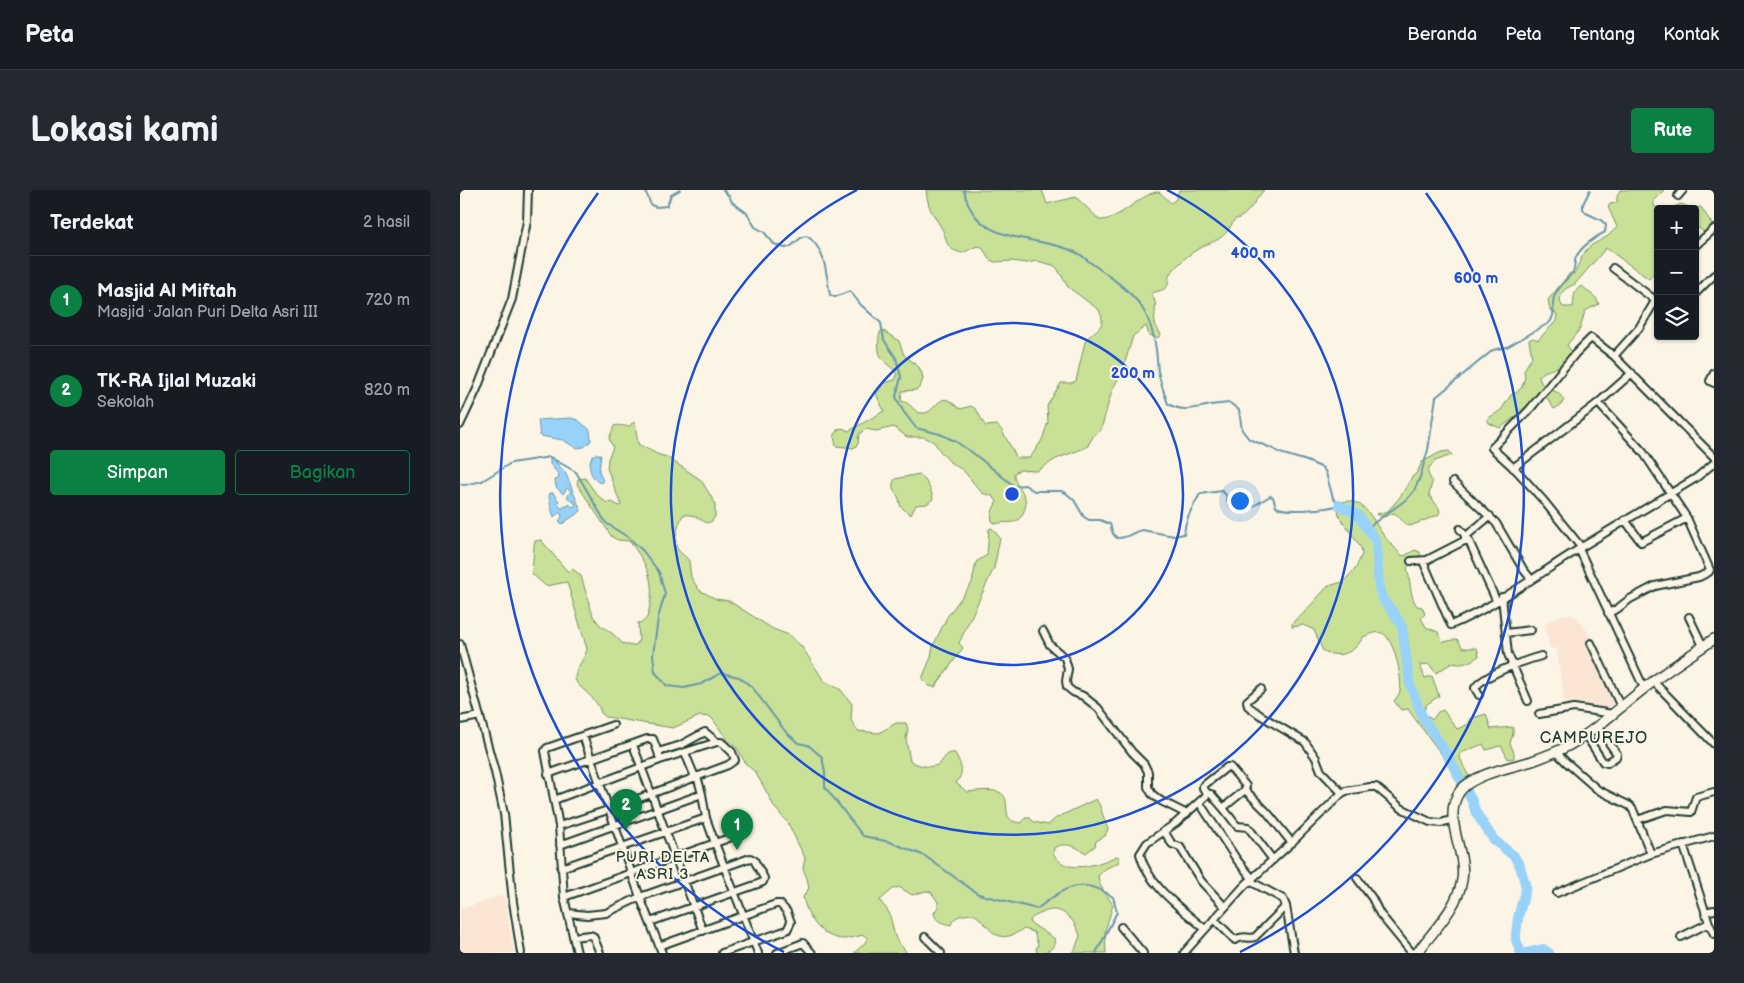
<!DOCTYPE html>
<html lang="id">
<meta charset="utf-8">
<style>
body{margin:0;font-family:"Balsamiq Sans",sans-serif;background:#242831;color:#f1f3f6}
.controls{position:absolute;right:15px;top:15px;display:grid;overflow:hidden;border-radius:5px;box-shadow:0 1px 4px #0004}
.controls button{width:45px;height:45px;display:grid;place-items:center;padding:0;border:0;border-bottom:1px solid #363941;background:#171b24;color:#f1f3f6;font:25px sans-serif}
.you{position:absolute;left:779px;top:310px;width:18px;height:18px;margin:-12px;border:4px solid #fff;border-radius:50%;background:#1a73e8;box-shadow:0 0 0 8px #1a73e833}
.badge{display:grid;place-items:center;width:32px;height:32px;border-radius:50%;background:#0b8043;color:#fff;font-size:16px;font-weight:700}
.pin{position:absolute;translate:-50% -41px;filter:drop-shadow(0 1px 2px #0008)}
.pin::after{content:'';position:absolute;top:26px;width:18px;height:15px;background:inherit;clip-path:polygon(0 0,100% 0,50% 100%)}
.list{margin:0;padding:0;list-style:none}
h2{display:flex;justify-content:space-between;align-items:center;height:65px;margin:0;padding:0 20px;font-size:21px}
h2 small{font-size:16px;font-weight:400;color:#9ea1a6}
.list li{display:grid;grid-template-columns:32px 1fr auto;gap:15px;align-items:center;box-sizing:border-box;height:90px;padding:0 20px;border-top:1px solid #363941}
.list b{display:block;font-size:19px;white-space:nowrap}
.list p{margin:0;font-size:16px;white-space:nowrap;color:#9ea1a6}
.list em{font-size:16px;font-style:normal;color:#9ea1a6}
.actions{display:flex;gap:10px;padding:15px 20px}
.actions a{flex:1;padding:11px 0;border:1px solid #0b8043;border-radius:5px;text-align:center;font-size:18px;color:#0b8043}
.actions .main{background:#0b8043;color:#fff}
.icon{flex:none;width:28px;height:28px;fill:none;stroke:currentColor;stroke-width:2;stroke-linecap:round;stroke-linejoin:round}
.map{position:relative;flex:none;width:1254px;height:763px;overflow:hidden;border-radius:5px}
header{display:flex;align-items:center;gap:30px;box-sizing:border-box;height:70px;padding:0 25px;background:#171b24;border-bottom:1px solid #363941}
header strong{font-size:24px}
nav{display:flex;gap:28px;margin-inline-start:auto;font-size:18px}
.intro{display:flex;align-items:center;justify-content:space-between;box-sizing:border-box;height:120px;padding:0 30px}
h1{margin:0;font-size:35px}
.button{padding:12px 22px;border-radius:5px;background:#0b8043;color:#fff;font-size:18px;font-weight:700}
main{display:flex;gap:30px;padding:0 30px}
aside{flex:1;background:#171b24;border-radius:5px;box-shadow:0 1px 4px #0004}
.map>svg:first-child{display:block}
</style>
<header>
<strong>Peta</strong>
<nav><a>Beranda</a><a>Peta</a><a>Tentang</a><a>Kontak</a></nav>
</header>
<div class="intro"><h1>Lokasi kami</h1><a class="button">Rute</a></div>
<main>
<aside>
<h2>Terdekat<small>2 hasil</small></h2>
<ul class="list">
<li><span class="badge">1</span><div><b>Masjid Al Miftah</b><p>Masjid · Jalan Puri Delta Asri III</p></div><em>720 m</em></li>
<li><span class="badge">2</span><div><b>TK-RA Ijlal Muzaki</b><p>Sekolah</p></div><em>820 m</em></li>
</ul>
<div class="actions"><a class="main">Simpan</a><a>Bagikan</a></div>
</aside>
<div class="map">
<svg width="1254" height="763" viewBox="0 0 1254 763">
<rect width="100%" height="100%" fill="#fcf5e5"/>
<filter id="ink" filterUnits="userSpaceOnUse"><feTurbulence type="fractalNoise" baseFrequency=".02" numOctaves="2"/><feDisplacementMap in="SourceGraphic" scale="10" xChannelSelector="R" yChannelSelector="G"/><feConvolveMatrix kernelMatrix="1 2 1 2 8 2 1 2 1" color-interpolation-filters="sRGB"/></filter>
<g filter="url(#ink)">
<!-- built -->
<path fill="#fae5d4" d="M1110 424 1117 428 1130 445 1156 512 1149 518 1104 511 1097 459 1090 458 1084 434 1102 425Z
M44 705 54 763H0V719Z"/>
<!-- green -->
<path fill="#c9e197" stroke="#748f66" d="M466 0H582L587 14 616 7C624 16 632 21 639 30 658 32 685 0 699 2 703 5 707 10 711 13L716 9 719 0H804C794 11 789 26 774 30 763 53 753 49 735 61 725 67 717 76 709 85 709 100 705 99 692 103V105C699 115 693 123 695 133 696 137 699 141 701 145L697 148 689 145 686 136 673 146 662 182 652 200 641 240 634 245 627 257 596 269 577 281 560 280 554 283C553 296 573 305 563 323 562 326 559 330 556 331 550 334 543 331 536 334L532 331C530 323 534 318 537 311L532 306 522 303 503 280 491 273 480 261 474 252 464 247H447L434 237 416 241 406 239 399 244 398 254 394 258 376 256 374 247 377 240 382 238 389 241 424 221 416 204 424 193 435 190 437 185C432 176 429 177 423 170 417 163 418 150 420 142L422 140 439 151 444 165 459 177 462 184 463 189 460 197 456 200 442 201 441 211C451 212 453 222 461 223 474 225 477 206 488 210 493 212 496 217 501 219L511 216C521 221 519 229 526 236L537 235C542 238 552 260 557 268H570L582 250 588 232 587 216 601 193H611L616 191 625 152C632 139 649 140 639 120L608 97 597 78 593 75 577 71 567 73 551 71 535 72 530 70 522 57 517 56 502 63C483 58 489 51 481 37 472 22 468 19 466 0Z
M1160 0H1204L1194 10V16L1200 19H1198V79L1189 89 1146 58 1115 94 1105 99 1101 104 1100 112 1103 117H1113C1114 108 1113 100 1122 96L1136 108 1139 114 1125 121 1120 139 1107 155 1112 162C1109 167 1103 174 1097 177 1090 181 1087 179 1079 186 1081 199 1089 197 1098 203 1099 203 1103 209 1104 210L1101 215 1094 219 1087 208 1077 205 1058 225 1040 238 1029 233 1027 229 1041 220 1051 205 1056 203 1062 197 1065 187 1064 180 1072 167 1069 150 1073 148 1078 150 1096 131 1097 124 1090 120 1088 110 1110 83 1114 84 1122 67 1127 59 1132 55 1148 46 1157 37 1148 17 1150 14 1157 13V7Z
M1221 14 1231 18 1241 17 1252 34 1244 42 1235 35V19H1209Z
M172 233H175L178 254 197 264 207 267 241 290 255 313V327L252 331 247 333C239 329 232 323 223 325 219 332 212 353 218 360 221 364 226 366 229 371L231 387 239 400 256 409 269 411 313 439 329 445 342 457 364 491 380 499 389 510 392 514 391 530 398 541 419 543 436 533H446L448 539 446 549 450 571C457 575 473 580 480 573 486 567 486 562 495 563 501 574 505 583 496 593L507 602C517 601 529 599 539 602 555 609 536 632 562 633L565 628H570L574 632 588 635 596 628 636 609C642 617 643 629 648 639L645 646 636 651 635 656 626 663C616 657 606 651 594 658L593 663C605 687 639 674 657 666L659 667V672L645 679 638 686 640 695 653 715 645 741 646 763H611L614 762 620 746C615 729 600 713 582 723 576 726 572 726 569 732L595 749C595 759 587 763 577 763L576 759 578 755 574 742 564 739C559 741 554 745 549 746 531 750 527 731 513 724 503 725 494 725 491 735 482 733 476 732 474 723L478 717V712L471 702 466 701 452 705 439 697 433 699 420 710C422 715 427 718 429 723 432 731 434 746 437 751 440 755 444 758 447 763H394L405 753 407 748 404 745C398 746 391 748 385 749 361 749 347 727 343 707L349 698 347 688 343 679 345 668 328 633 315 618 305 599 295 582 286 574 277 558 267 549 251 527 240 526 213 538 146 527 141 523C138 507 116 497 115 489 115 477 125 470 127 459L107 392 86 396 72 384 74 355 75 351 81 350 108 382 113 379 121 386 133 426 140 435 152 443 162 453 172 456 177 454 179 449 178 433C186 432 188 427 189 420 196 392 187 373 169 351L158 350 152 347 117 294 118 289 125 288 137 305 147 313 152 312 159 316 161 315 147 278 148 269 153 257 149 249 154 236C160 234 165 237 170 236Z
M989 261 992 265 975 271 969 278 968 283 972 292 969 305 979 318 980 322 978 325 950 336C942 334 941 327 934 323L924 327 916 324 928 321 940 307 952 287 957 283 962 272 981 262Z
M459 284C466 289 472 301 473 309L467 314 456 315 451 325 441 317C440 315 440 312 439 309 436 300 429 299 435 289Z
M888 311C906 312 913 330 922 343 927 351 935 357 941 365L944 366 955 360 960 362V367L953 371 947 378C951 390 949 406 957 416L962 417 965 424 961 428 966 437 978 442 981 449 984 452 997 449 1003 458H1017L1019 466C1010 472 1003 476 992 473L976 483 969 474 960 475 965 488 972 486 979 506 966 515 964 522 972 530 978 522 983 520 997 539 1009 534V529L1026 524 1031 539 1053 537V544L1050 553 1054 563V568L1048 569 1042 557 1040 556 1026 560 1023 554 1001 563 1000 568 1009 587 999 592C985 566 965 544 948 519L941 520 934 511C936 508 939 505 940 501 943 490 934 447 922 443 916 441 909 445 903 447 895 463 880 469 863 461L854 440 843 435 832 437V434L836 429 841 426 868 396 883 392 896 378 902 364 901 358 879 326 878 318 881 312Z
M532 338 540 348 534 378 499 453 503 458 475 497 469 496 462 489 471 467 473 456 487 427 512 393 516 372 527 365 529 339Z"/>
<!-- water -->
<path fill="#98d2f8" stroke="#6896aa" d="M111 228 118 230 130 240 131 251 124 257 116 258 103 250 80 246 78 230Z
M135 264H140L141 266 139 281 143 291 140 293C129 287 126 272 135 264Z
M92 267 106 284 121 321 102 334 99 331 102 327 100 322 94 327 91 318 89 306 90 303H93L99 311 97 313 102 319 105 315 107 317 109 314 113 317 116 314 107 307 111 301 107 298 103 304 96 297 95 290 98 289 99 285 90 274V269Z"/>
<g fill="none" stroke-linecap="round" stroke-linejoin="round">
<!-- stream -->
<path stroke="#6896aa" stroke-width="2" d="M185 0 191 15 196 17 207 16 211 5 220 0
M263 0 269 6 272 12 287 23 295 37 304 42 314 54 325 58 330 57 342 47 347 46C366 59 366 84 370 105L375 107 390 101 401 115 421 133 424 150 436 168 441 187 436 207 443 221 456 238 480 244 495 251 513 263 554 296 565 295 574 301H601L606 303 614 310 624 327 629 330H640L650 334 653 344 657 348C667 349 672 342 682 340L714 346 724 344C725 328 733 317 740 304L762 301 766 305C766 313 770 318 777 322L787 320 810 306 813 307 816 317C827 323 867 319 879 315
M504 0C515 59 579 42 619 64 624 66 627 71 631 73 648 85 665 97 678 112 690 127 696 151 697 170 698 173 697 177 698 181 700 192 704 203 708 214 723 222 730 219 746 216 754 214 762 214 770 213L779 220 782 240 789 249 811 258 820 263 847 271 863 278 866 283 873 308 879 315
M0 294 4 295 22 291 51 273 90 267 116 282 146 333 169 348 183 361 199 382 205 404 198 428 193 465 195 482 207 496 224 498 241 494 261 483 279 487 292 497 325 541 338 553 348 555 362 567 365 582V597L403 646 430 652 465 666 518 704 577 719C604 698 621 685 653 707L657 722 636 763
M907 338 947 309 954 301 960 287 968 260 976 207 1033 160 1047 157 1089 133C1097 124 1091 117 1094 107 1098 97 1107 90 1113 82 1115 78 1114 72 1116 67 1121 57 1135 47 1145 42L1146 35 1141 30 1126 23 1123 19V14L1130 0"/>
<!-- river -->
<path stroke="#98d2f8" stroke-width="10" d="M879 315 897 324 916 351 919 398 923 410 934 423 942 437 950 495 963 528 985 561 1012 611 1016 623 1034 650 1054 666 1060 676 1066 697 1058 728 1056 744V750L1061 763
M1066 763 1083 759 1089 763"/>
<defs>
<path id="minor" d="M1218 6 1223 0
M1235 56 1254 39
M1153 78 1195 110
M1235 104 1254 85
M1198 106 1179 138 1154 166 1254 267
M1254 183 1250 191 1254 193
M0 235 17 199 52 109 67 31 68 0
M1053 278 1138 213
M993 292 1036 333 1063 379 1071 389
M1165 330 1181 352 1227 328 1183 262 1138 213 1172 183
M1000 339 1008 349
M1005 347 1030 326
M1121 357 1083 310 1057 281 1032 258 1070 219 1115 164 1131 148 1154 166
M1120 358 1236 288 1254 273
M951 371 967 370 1008 349 1036 410
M963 371 991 435C1034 417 1079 384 1119 359L1184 498
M1042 407 1048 464 1068 511
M1148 423 1157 419 1170 409 1195 396 1239 387 1249 382 1250 380 1227 328
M1229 427 1243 456
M583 441 590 455 605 468 608 479 606 491 607 497 613 502 623 506 638 518 672 562 684 574 688 582V597L692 604 701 611 727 624
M1046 443 1071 440
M1131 453 1161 517
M0 454 35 582 44 624 53 712 61 763
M1193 491 1254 554
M801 499 787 511 788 516 800 525 845 552 856 568 861 581 882 603
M1019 505 1015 498C1023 485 1066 470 1081 466
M1079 524 1114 518 1153 524
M0 530 20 526
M1125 544 1143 572 1147 573 1156 567 1157 564 1137 536
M123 546 180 707 202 763
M173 555 243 741
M1096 562 1106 572 1138 600 1170 616 1173 620 1191 664
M225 563 235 587
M88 584 187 549H193L198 562
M748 604 743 598V596L767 577H770L786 596 785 600
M94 610 200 570 257 552
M739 612 777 670 792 688
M763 618 777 636 788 637 813 670
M1177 630 1207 620 1231 622 1236 607 1254 602
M99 636 148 620 268 575 275 570 272 562 261 552H257L245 542 221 555 198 562 200 570
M704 641 712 654 720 657 741 691 765 717
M269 648 255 653 298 763
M100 655 242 604 237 586
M101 678 246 628 242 604
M897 688 912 708 920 724 952 763
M790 691 823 709 826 716
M1097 703 1191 664 1254 646
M104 707 255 653 246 628
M1245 722 1254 720
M108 723 127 725 146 723 180 707 290 668 294 670 304 688 303 692 295 695 190 732
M754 729 775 750C786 744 787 750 795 747L826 716 834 763
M1249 733 1254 744
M661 737 683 763
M745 739C722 719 688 696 680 664L687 653 716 633 748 604H751L763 618 785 600 807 622 832 653
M113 747 130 745 133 746 140 763
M465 747 481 763
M1221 747 1249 733 1223 654
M199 756 316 714H320L327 722 331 732 327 740 262 763
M117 763 104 707 99 636 85 561 87 558 153 535
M317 763 343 753 352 763
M724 763 784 696 828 656 882 603 886 601 910 597H916L941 618 970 632 981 633 994 629"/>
<path id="major" d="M957 763C973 741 998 717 1002 690 1007 661 981 627 1000 601 1013 584 1052 577 1072 571 1083 567 1094 563 1104 558 1132 544 1161 516 1186 497 1207 480 1231 465 1254 449"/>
</defs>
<!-- minor casing -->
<use href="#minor" stroke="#1f3d34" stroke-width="10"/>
<!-- major casing -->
<use href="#major" stroke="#1f3d34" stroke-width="12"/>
<!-- minor -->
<use href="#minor" stroke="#fcf5e5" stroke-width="6"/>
<!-- major -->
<use href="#major" stroke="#fcf5e5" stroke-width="9"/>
</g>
</g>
<!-- distance rings -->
<g fill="none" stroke="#1d4ed8" stroke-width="2.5">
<circle cx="552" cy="304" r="171"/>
<path d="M707 0A341 341 0 1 1 397 0"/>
<path d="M324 762A512 512 0 0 1 138 3M966 3A512 512 0 0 1 780 762"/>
</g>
<g text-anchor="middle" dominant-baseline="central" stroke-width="4" stroke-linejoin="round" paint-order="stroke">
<!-- neighbourhood labels -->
<g font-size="15" letter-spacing="1" fill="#1f3d34" stroke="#fcf5e5">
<text x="203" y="667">PURI DELTA<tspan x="203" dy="17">ASRI 3</tspan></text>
</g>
<!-- quarter labels -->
<g font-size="16" letter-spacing="1" fill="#1f3d34" stroke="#fcf5e5">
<text x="1134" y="548">CAMPUREJO</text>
</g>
</g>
<circle cx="552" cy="304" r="8" fill="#1d4ed8" stroke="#fcf5e5" stroke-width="2.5"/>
<g font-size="15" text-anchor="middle" font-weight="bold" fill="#1d4ed8" stroke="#fcf5e5" stroke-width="4" stroke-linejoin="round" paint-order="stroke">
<text x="793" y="68">400 m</text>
<text x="1016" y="93">600 m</text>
<text x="673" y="188">200 m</text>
</g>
</svg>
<div class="controls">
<button>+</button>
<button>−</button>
<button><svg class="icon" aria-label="layers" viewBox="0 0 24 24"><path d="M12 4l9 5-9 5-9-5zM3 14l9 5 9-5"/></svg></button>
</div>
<div class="you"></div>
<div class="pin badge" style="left:277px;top:660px">1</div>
<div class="pin badge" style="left:166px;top:640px">2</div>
</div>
</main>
